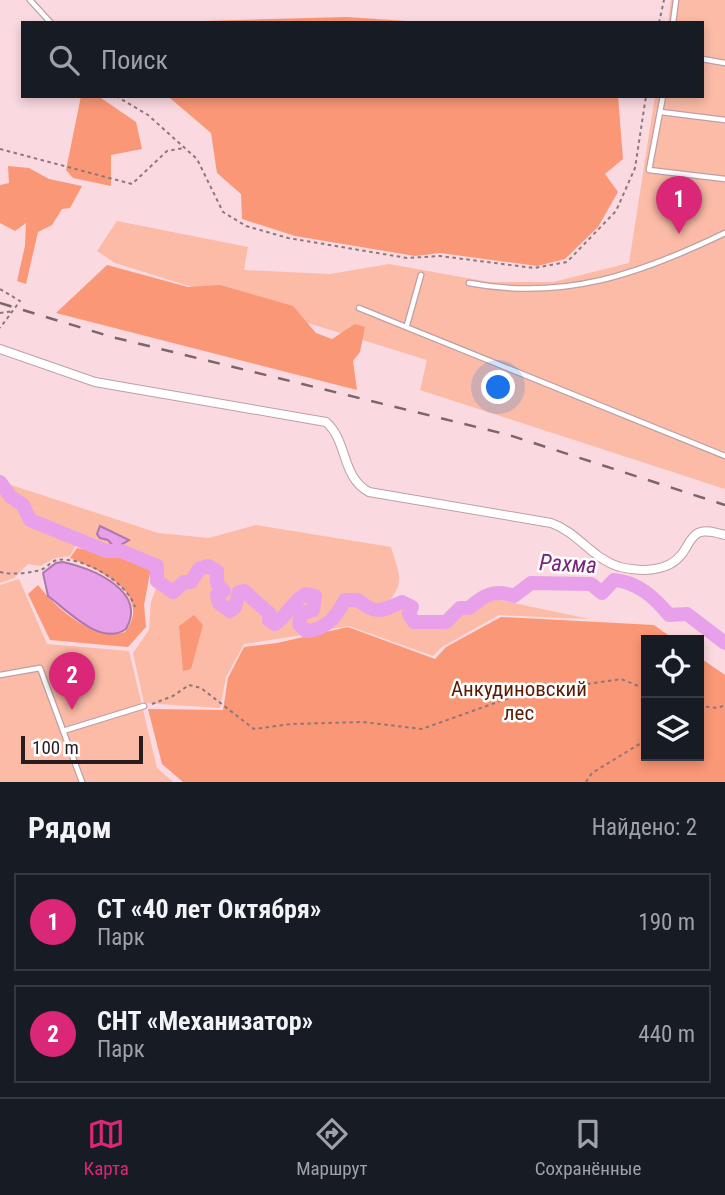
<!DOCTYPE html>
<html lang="ru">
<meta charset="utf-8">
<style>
body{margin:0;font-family:"Roboto Condensed",sans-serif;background:#242831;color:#f1f3f6}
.controls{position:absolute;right:21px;bottom:21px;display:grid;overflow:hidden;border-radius:0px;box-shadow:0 4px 10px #0003}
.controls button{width:63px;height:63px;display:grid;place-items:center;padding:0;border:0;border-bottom:2px solid #363941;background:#171b24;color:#f1f3f6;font:35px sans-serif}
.scale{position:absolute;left:21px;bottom:18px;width:122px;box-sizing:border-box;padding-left:7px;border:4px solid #281c1f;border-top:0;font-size:19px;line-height:24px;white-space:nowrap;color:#281c1f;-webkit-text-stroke:5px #fff;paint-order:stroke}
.you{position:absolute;left:499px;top:388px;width:24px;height:24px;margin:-18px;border:5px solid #fff;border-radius:50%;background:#1a73e8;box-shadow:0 0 0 10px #1a73e833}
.badge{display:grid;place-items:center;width:46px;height:46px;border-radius:50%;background:#db2777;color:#fff;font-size:23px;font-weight:700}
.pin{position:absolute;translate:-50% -58px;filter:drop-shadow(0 2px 4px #0008)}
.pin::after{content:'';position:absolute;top:37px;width:24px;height:21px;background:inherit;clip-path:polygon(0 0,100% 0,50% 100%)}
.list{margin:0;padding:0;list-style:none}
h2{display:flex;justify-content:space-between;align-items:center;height:91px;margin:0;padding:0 28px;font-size:30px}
h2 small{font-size:23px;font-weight:400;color:#9ea1a6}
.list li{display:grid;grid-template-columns:46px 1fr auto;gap:21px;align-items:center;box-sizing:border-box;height:98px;margin:0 14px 14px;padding:0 14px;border:2px solid #363941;border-radius:0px}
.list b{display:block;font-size:26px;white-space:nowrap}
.list p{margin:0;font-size:23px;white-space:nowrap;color:#9ea1a6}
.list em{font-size:23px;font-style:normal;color:#9ea1a6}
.icon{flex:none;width:38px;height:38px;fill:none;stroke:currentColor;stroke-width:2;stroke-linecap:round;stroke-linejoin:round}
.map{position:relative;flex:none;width:725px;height:782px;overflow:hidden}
.search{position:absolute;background:#171b24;box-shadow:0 4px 10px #0003;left:21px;right:21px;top:21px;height:77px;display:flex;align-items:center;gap:18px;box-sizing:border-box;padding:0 24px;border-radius:0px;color:#9ea1a6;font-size:26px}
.sheet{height:315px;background:#171b24}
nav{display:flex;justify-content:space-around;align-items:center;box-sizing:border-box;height:98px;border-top:2px solid #363941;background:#171b24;font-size:19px;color:#9ea1a6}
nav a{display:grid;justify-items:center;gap:4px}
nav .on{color:#db2777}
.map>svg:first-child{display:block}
</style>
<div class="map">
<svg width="725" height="782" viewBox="0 0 725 782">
<rect width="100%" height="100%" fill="#fad9e0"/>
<!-- green -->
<path fill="#fbbba6" d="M671 0H725V489L420 390 427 360 115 263 97 251 117 221 248 247 244 270 330 274 389 264 489 282H553L629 263 655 96H702V23H668Z
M8 484 158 533 209 538 256 525 391 547C400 577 406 583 384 607H372L359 595 342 596 332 616 313 627 305 622 306 616 317 612V594C288 587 296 608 275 617L274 613 245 589 236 590 230 606 222 596 227 590 221 581 220 570 212 564 202 563 189 579 172 588 159 578 160 564 123 549 106 547 33 517C26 503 14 499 8 484Z
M0 486C11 498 22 507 29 522L77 543 70 556 55 558 40 566 28 564 14 578 0 583Z
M205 570 213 574 214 583 218 588 213 594 216 603 229 615 236 612 243 596 266 615V621L273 627C287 620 293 606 307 601L309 606 296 613 295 627 302 635 244 644 226 677 220 708 144 703 133 653 149 630 151 602 157 586 174 594 193 583Z
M19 579 47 644 129 651 157 768 173 782H0V585Z
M485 597 589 619 499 615 442 647 433 656 349 626 323 630 342 616 348 603C375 603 365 624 401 606L408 608 406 615 412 625H447L461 611H471Z"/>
<!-- forest -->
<path fill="#fa9776" d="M346 17 437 23H163L165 22Z
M81 96H98L136 122 142 149 111 155V186L73 178 66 170Z
M178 96H618L623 159 605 174 618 192 598 227 565 259 537 266 440 253 415 256 295 236 242 219 241 194 217 173 211 133 170 98Z
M8 166 29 168 49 179 82 186 70 208 62 209 52 225 38 232 26 284 17 281 25 246 26 223 15 231 0 223V185L9 183Z
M107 265 188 287 220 285 293 306 316 333 332 339 355 324 365 327 360 352 353 361 357 390 56 313Z
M77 548 133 559 151 568 144 605 146 627 128 647 50 640 28 594 38 585C55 607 95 643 125 632 154 594 99 570 70 558Z
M194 615 203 625 191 669 183 671 179 626Z
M501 617 654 625 675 640H646V756H699V657L725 675V782H183L162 764 148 709 223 710 228 678 244 647 277 643 348 627 435 659 446 647Z"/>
<!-- water -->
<path fill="#e8a0ea" stroke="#ae78ad" stroke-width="2" d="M100 526 129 540 119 546H113L108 540 100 538 97 534Z
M63 562C92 568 148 591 126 629 101 647 67 610 48 596L43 573 56 563Z"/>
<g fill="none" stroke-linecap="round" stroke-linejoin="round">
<!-- river -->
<path stroke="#e8a0ea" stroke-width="14" d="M0 482 11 497 23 505 30 520 106 551H121L157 566V581L173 592 184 582H191L199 569 208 566 217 571V583L224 591 217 595 219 603 230 611 235 607 239 592 244 591 270 614 269 620 275 624C288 615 293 601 306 594L315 596 313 610 301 614 299 624 306 631C326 630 336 617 345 600H358C375 615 382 611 402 602L412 607 409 614 414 622H446L460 608H469C484 595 494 589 514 596L531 583 591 584 602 593 614 580C638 582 655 598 669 615L687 614 725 643"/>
<defs>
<path id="lane" d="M30 0 51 23
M673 23 676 0
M702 59 725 63
M663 96 649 170 725 179
M661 112 725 120
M469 283C564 301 640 274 725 233
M359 308 725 456
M407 325 421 275
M0 675 40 668 82 782
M63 731 144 706"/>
<path id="street" d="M0 349 95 382 326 422C348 441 341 477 369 492L551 523C578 532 592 559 620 567 640 572 668 572 681 555 687 548 690 537 698 533 706 529 717 533 725 535"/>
</defs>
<!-- lane casing -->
<use href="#lane" stroke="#be9fa6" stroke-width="7"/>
<!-- street casing -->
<use href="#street" stroke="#be9fa6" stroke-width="10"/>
<!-- path -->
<path stroke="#8e777c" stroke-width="2" stroke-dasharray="3.5 3.5" stroke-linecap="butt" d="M659 23 664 0
M116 96 148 115 197 159 223 212 246 226 288 238 407 258 440 256 534 268 567 262 616 211 635 168 646 96
M0 149 132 184 167 151 184 148
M0 289 20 301 0 328
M0 313 13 311
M0 572C11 575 33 573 43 569 48 566 52 561 57 560 83 556 127 582 135 607
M152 704 173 696 189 685 201 688 254 729 291 724 363 722 422 729 520 694 621 679 646 689
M699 706 718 708 725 705
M586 782 592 773 646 740"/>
<!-- lane -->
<use href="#lane" stroke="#fff" stroke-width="4.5"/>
<!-- street -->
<use href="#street" stroke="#fff" stroke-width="8"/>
<!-- rail -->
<path stroke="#79656a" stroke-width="2.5" stroke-dasharray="12 12" stroke-linecap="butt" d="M0 303 112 337 509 435 725 505"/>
</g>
<g text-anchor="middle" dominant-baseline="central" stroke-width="5" stroke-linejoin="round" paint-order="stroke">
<!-- park labels -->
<g font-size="21" fill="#581c05" stroke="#fff">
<text x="519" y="689">Анкудиновский<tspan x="519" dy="24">лес</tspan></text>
</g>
<!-- water labels -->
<g font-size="23" font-style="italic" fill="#79257d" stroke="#fff">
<text transform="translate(568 564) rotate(3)">Рахма</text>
</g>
</g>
</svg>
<div class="controls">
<button><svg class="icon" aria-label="locate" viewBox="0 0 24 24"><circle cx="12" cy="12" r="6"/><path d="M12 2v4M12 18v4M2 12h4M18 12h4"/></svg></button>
<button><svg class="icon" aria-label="layers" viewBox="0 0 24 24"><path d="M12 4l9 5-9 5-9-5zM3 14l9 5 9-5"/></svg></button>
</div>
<div class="scale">100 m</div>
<div class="you"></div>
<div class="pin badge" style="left:679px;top:234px">1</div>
<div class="pin badge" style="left:72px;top:710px">2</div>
<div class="search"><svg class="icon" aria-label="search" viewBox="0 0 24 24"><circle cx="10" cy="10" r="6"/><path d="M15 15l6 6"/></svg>Поиск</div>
</div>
<section class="sheet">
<h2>Рядом<small>Найдено: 2</small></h2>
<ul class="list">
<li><span class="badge">1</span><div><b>СТ «40 лет Октября»</b><p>Парк</p></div><em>190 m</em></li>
<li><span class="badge">2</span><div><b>СНТ «Механизатор»</b><p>Парк</p></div><em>440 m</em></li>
</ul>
</section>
<nav>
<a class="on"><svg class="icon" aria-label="map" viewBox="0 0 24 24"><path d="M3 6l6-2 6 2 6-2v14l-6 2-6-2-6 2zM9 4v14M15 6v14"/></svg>Карта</a>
<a><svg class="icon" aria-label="directions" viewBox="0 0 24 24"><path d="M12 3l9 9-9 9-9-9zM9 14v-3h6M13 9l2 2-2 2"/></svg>Маршрут</a>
<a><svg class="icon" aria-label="saved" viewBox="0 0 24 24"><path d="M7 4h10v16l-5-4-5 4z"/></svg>Сохранённые</a>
</nav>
